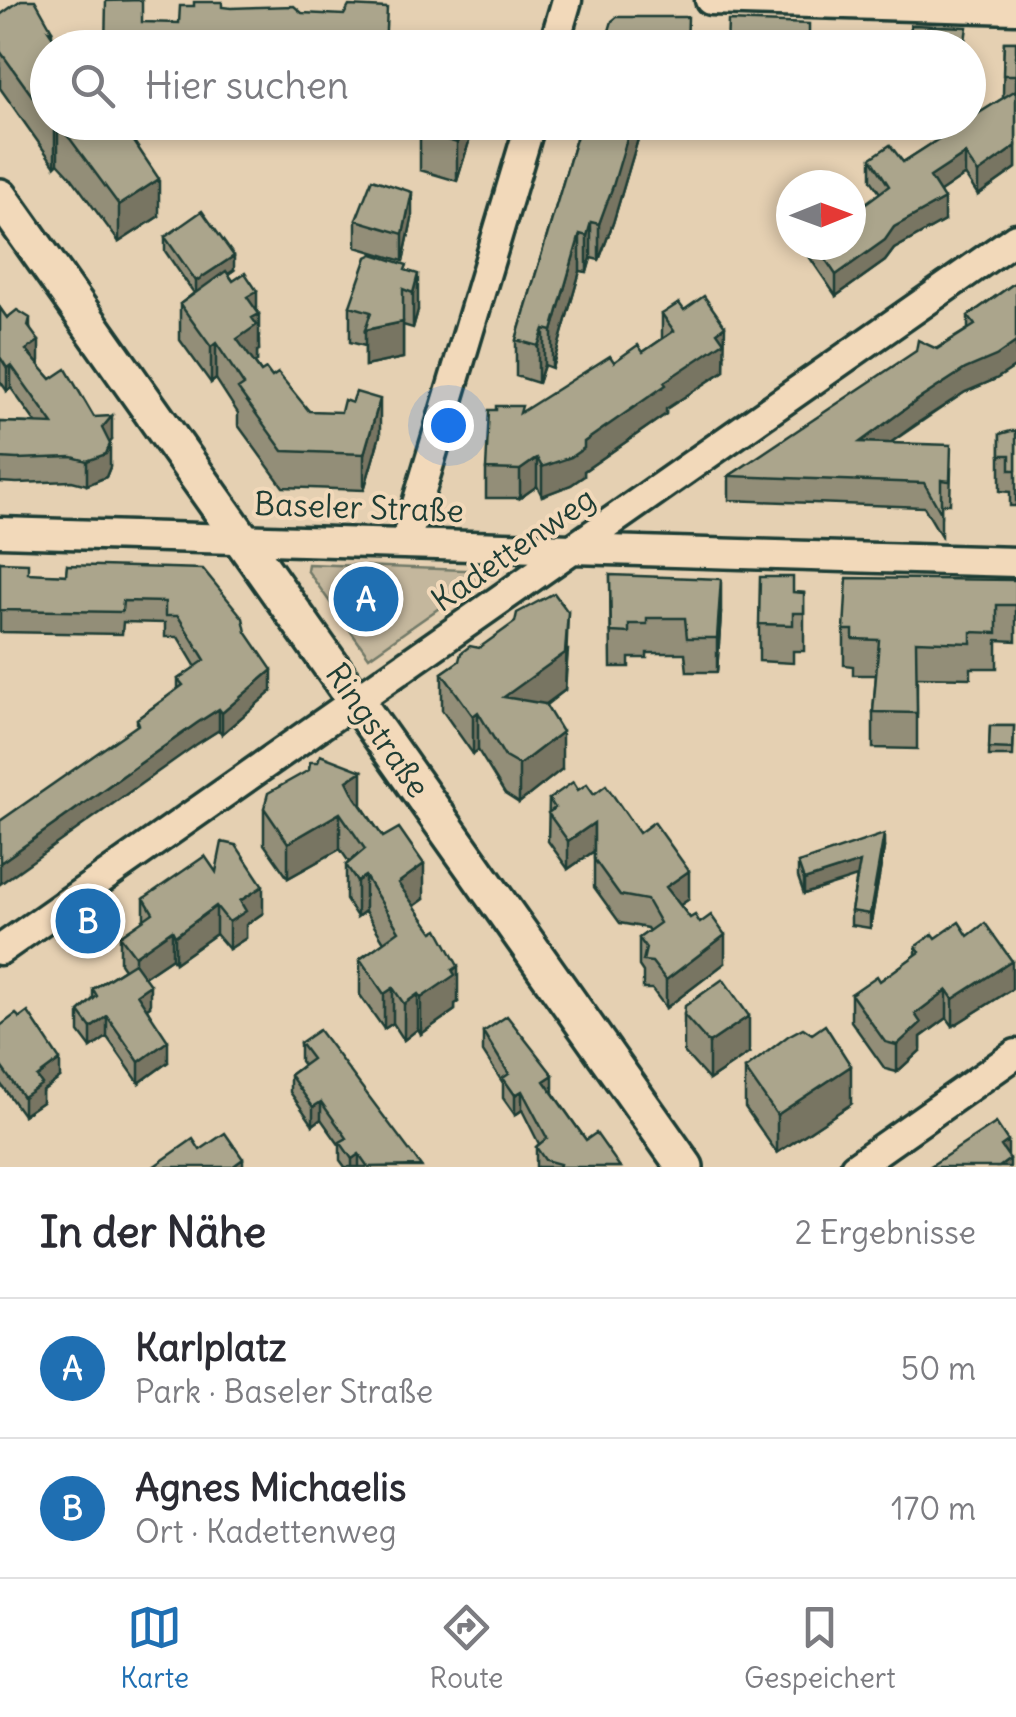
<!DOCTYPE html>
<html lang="de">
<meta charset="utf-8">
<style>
body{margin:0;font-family:Delius,sans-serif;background:#f2f2f3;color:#2b2b33}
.compass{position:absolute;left:776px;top:170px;width:90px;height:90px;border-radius:50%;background:#fff;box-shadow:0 5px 15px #0003;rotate:89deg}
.you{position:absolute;left:448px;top:425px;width:35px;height:35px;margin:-25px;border:8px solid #fff;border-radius:50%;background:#1a73e8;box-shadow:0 0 0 15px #1a73e833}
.badge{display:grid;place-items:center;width:65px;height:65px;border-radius:50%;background:#1f6fb2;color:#fff;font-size:32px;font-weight:700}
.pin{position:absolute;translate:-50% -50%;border:5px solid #fff;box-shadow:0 2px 10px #0006}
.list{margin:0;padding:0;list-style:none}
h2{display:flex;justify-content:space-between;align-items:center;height:130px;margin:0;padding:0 40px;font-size:42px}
h2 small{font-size:32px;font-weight:400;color:#7c7c81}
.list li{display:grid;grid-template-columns:65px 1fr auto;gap:30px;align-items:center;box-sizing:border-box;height:140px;padding:0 40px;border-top:2px solid #e1e1e2}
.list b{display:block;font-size:38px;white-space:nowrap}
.list p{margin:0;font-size:32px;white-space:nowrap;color:#7c7c81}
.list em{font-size:32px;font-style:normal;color:#7c7c81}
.icon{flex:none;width:55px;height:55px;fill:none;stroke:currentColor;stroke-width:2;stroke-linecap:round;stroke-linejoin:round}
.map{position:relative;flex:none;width:1016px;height:1167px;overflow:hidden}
.search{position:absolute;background:#fff;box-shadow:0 5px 15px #0003;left:30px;right:30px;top:30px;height:110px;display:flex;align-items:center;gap:25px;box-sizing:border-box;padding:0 35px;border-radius:55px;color:#7c7c81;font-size:38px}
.sheet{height:410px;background:#fff}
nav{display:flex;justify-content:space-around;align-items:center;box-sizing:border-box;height:140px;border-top:2px solid #e1e1e2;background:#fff;font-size:28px;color:#7c7c81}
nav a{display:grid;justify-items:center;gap:5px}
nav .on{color:#1f6fb2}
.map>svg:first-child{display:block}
</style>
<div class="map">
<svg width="1016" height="1167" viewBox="0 0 1016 1167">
<rect width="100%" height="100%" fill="#e5d0b2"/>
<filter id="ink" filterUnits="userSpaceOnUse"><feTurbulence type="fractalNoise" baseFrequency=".01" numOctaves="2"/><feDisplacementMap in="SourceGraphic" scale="20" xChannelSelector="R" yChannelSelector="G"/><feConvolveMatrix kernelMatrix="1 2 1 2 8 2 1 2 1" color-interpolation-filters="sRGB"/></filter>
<g filter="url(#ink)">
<!-- green -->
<path fill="#c4b79d" stroke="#727a68" stroke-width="2.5" d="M308 564 492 571 369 657 307 570Z"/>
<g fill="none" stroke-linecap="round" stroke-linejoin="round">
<defs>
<path id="minor" d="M710 0 1016 9
M553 48 567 0
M0 532 1016 562
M405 544 531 122
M0 950 1016 238
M855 1167 1016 1054"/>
<path id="tertiary" d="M0 197 685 1167"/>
</defs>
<!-- minor casing -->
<use href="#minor" stroke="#1f3d34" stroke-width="35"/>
<!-- tertiary casing -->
<use href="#tertiary" stroke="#1f3d34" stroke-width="42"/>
<!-- minor -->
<use href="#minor" stroke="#f2d9ba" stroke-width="28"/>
<!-- tertiary -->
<use href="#tertiary" stroke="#f2d9ba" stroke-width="35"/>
</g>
<!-- wall -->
<path fill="#938e78" stroke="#1f3d34" stroke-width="2.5" d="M0 15 52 30V36L48 48V122H110L159 216 119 242 71 177 58 163 55 166 0 88Z
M1004 42H1016V168L978 195 965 175 940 192 944 221 894 249 885 261 836 296 806 252V245H851L880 193 871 180V158L903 162 1005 97H1003Z
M423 122H475L457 181 420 170V132Z
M581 122H643L613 223 599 260 591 258 587 272 580 271 552 368 544 365 538 383 516 376V340Z
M412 219 403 261 356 247V220Z
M165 237 234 270 228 274 257 311 259 350 257 351V361L254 362 261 372 272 377 309 411 380 435 364 490 283 487 238 425V413L216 379 211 383 180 340V304L194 293 165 251Z
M407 271 418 310 413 328 403 325V358L365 366V346L350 342V306Z
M1016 282V366L996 379 965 392 890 443 951 468 950 504H941V536L924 507 729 500V476L968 329V316Z
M0 308 7 318 30 328 38 365 51 379 94 417 112 440 109 443 110 467 106 477 87 485 72 481 17 483 0 482V422L36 423 11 388 7 391 0 381Z
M684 310 725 354 724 355V371L666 409V414L584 471V476L571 485 542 496 537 486 520 498H486V469L496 410 522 412 614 362 643 352 662 339V314Z
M1016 431V506H1010V492L1000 491V434Z
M0 562 28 574 66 575 67 565 246 632 272 691 222 734 219 730 197 744 137 726V719L178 689V679L196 667 178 637H165V623L123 622 122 634 0 632Z
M610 575 721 613 717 672H687L685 653H647V658H629V667H611Z
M1016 580V641L997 640V668H971V678L917 677V749L873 748V712L876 675H853V666L844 665V630Z
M793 592 804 593V651H793V663L759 661V624Z
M479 648 568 650 565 690 546 705 562 769 519 803 505 794 478 750 473 754 442 710V673Z
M990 726H1014L1013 756H989Z
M318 762 362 806 424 899 414 906 458 1002 455 1004V1010L421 1034 418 1029 404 1040 393 1023 384 1029 360 995V959L384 942 365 911 357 917 346 900V865L349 862 340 849 288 878 264 844V808Z
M578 790 594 794 639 833 689 899 680 905 725 963 666 1008 652 989H643V972L639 966V938L649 931 647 928 620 923 594 887V851L568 869 548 841 549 799Z
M884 848 870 928 851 925V911L857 876 804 894 798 877V863Z
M216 872 263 913 246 925V938L229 949 216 934 175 963 172 958 144 977 150 1006 147 1008 168 1062 139 1083 107 1037 91 1048 79 1032V1012L93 999V989L124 969 120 963V936L144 920V898Z
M968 936 1012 989 953 1026 947 1018 921 1037V1050L897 1072 885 1069 851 1021V994L880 981 916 955V946L936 938Z
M684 1015 749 1053 709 1080 684 1052Z
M0 1026 60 1078 42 1091V1102L23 1115 0 1083Z
M483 1032 553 1093 586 1140 620 1167H536V1147L539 1144 522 1110 515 1115 503 1098V1083L483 1052Z
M300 1043 421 1167H345L340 1160V1146L321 1119 313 1125 290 1092V1075L303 1065 300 1061Z
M745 1069 851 1104 777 1153 745 1107Z"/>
<!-- shaded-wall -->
<path fill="#787462" stroke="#1f3d34" stroke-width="2.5" d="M463 122H475L457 181V143Z
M632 122H643L613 223 599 260V224Z
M58 126V163L55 166V128Z
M1016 146V168L978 195V173Z
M965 154V175L930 199V177Z
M159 179V216L119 242V205Z
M412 192V219L403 261V234Z
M944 199V221L894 249 885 261 836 296V275L894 227Z
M591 222V258L587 272V236Z
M580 234V271L552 368V331Z
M234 256V270L196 296V281Z
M418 274V310L413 328V293Z
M257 291V315L259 314V350L257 351V361L237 375V339L247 297Z
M30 318V341H39V365L26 350Z
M403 322V358L365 366V330Z
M725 326 724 371 666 409V414L584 471V476L571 485 542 496V467L584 442 664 382 717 332Z
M544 329V365L538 383V346Z
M1016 342V366L996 379 965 392 916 424 860 465V442L916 401 965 369Z
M216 343V379L211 383V347Z
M11 365V388L7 391V368Z
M380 399V435L364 490V454Z
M112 416V440L102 452V428Z
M110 444V467L106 477 87 485V461Z
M537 458V486L520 498V470Z
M721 579V613L717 672V638Z
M568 612 565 690 504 735V697Z
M272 670V691L222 734V713Z
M219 709V730L197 744 0 884V863L197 723Z
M478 712V750L473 754V716Z
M562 732V769L519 803V765Z
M362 771V806L347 817V781Z
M340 813V849L288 878V843Z
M594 823V851L568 869V841Z
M884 834V848L870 928V914Z
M860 862V876L804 894V880Z
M424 864V899L398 918V883Z
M689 871V899L666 915V887Z
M365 876V911L357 917V881Z
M263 886V913L246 925V938L229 949V922L240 901Z
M216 906V934L175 963V936Z
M172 930V958L135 983V956Z
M725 935V963L666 1008V980Z
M1012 961V989L953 1026V999Z
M458 966V1002L455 1004V1010L421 1034V998Z
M150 985V1006L137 1014V994Z
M393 988V1023L384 1029V994Z
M947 990V1018L921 1037V1050L897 1072V1045L915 1014Z
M418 994V1029L404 1040V1004Z
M107 1016V1037L91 1048V1028Z
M749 1016V1053L709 1080V1043Z
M168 1041V1062L139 1083V1062Z
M60 1060V1078L42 1091V1102L23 1115V1097L37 1077Z
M851 1066V1104L777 1153V1115Z
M553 1075V1095L544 1081Z
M522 1091V1110L515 1115V1095Z
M321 1102V1119L313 1125V1107Z
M1008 1141V1160L1001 1146Z
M359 1154V1167H352V1159Z
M243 1159V1167H232Z
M1010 1159V1167H999Z"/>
<!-- building -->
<path fill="#aba58c" stroke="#1f3d34" stroke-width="2.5" d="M21 0H35L52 30H48L60 48H48V118L0 51V15Z
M142 0V22L179 23 180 6H194V2H222V7L231 8 294 6 302 13 344 15 349 6 387 8 385 48 312 46V48H105L106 1Z
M617 17H688L687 48H604L612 21Z
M728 21 809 24V37L910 38 911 25 967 27 964 48H727Z
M1004 42H1016V75H1003Z
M1016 90V146L978 173 965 154 930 177 944 199 894 227 885 240 836 275 816 245H851V214L889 186 871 158 890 145 903 162 965 122H968V120Z
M51 122H110L111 124 114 122H121L159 179 119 205 71 140 58 126 55 128Z
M423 122H463L457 143 420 132Z
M581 122H632L613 186 599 224 591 222 587 236 580 234 552 331 544 329 538 346 516 340Z
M372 179 412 192 403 234 356 220Z
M202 211 234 256 196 281 165 237Z
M373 254 407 265 405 270 418 274 413 293 403 289V322L365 330 371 312 350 306 367 257Z
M226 271 233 281 245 273 257 291 247 297 259 314 252 318 257 325 237 339 261 372 266 369 272 377 278 373 309 411 341 412 344 400 352 403 356 392 380 399 364 454 283 451 238 389 244 385 216 343 211 347 180 304Z
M1016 282V342L996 356 965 369 916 401 860 442 951 445 950 481 941 480V513L924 483 729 476 916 351 918 340 937 349 975 325 968 316Z
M704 296 725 326 717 332 724 342 664 382 666 385 584 442V448L571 457 542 467 537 458 520 470 486 469 489 410H496V406H522L520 413 610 356 614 362 638 345 643 352 674 331 662 314 679 303 684 310Z
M0 308 7 318 17 310 30 318 28 326 39 341 26 350 51 379 66 369 94 417 112 416 102 428 110 444 106 454 87 461 72 457 17 459 0 458V422L53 424 11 365 7 368 0 357Z
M1011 431H1016V470H1010V455H1000V434Z
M0 562 28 563V573L66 575 67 565 203 569 243 618 246 632 272 670 222 713 219 709 197 723 0 863V821L139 724 137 719 183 685 178 679 205 660 178 616H165V602L123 601 122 612 0 610Z
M610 575 721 579 717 638H687L685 618H647V624H629V633L611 632Z
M760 577H793V592L804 593V613H793V625L759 624Z
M847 578 1016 580V605H997V633L971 632V643L916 641 917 713 873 712 879 640 853 639V630H844Z
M554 593 568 612 565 653 504 697 545 704 562 732 519 765 505 757 478 712 473 716 442 673 459 661 461 653 470 646 479 648 515 622 517 613Z
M990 726H1014L1013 749 989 748Z
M320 755 362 771 347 781 355 797 383 837 399 828 424 864 398 883 433 932 438 929 458 966 452 970 455 975 421 998 418 994 404 1004 393 988 384 994 360 959 399 931 365 876 357 881 346 865 365 849 340 813 288 843 264 808 268 793 309 770 310 762H318Z
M573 782 578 790 587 784 594 794 606 785 639 833 654 822 689 871 666 887 690 918 695 915 700 923 711 915 725 935 666 980 652 962 643 961 646 948 639 938 660 923 647 900 620 895 594 859V823L568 841 548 813 555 808 549 799Z
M884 834 870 914 851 911 860 862 804 880 798 863Z
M222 842 236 845 263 886 240 901 246 911 229 922 216 906 175 936 172 930 135 956 120 936 153 913 144 898 205 856 216 872Z
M959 922 968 936 985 923 1012 961 953 999 947 990 915 1014 921 1023 897 1045 885 1042 851 994 877 976 880 981 920 952 916 946 933 934 936 938Z
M134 963 150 985 137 994 168 1041 139 1062 107 1016 91 1028 79 1012 97 996 93 989Z
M723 979 749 1016 709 1043 684 1015 685 1006Z
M28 1012 60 1060 37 1077 42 1084 23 1097 0 1065V1026L16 1014 20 1018Z
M507 1016 553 1075 544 1081 586 1140 596 1133 620 1167H559L560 1164 545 1160 536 1147 547 1138 522 1091 515 1095 503 1078 509 1074 483 1032Z
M825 1025 851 1066 777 1115 745 1069 788 1036 803 1028 812 1034Z
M319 1030 421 1166 368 1167 359 1154 352 1159 340 1142 347 1138 321 1102 313 1107 290 1075 312 1059 300 1043Z
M996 1123 1008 1141 1001 1146 1010 1159 999 1167H929Z
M225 1133 243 1159 232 1167H153L193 1139 200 1150Z"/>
</g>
<g text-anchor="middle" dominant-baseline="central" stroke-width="8" stroke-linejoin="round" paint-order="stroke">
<!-- street labels -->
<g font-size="32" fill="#1f3d34" stroke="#f2d9ba">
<text transform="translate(359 507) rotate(2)">Baseler Straße</text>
<text transform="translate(513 549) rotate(-35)">Kadettenweg</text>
<text transform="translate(378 730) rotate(55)">Ringstraße</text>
</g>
</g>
</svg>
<svg class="compass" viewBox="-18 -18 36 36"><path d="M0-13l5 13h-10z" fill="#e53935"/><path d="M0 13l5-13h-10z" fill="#7c7c81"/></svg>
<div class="you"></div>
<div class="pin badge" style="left:366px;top:599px">A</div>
<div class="pin badge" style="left:88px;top:921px">B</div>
<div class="search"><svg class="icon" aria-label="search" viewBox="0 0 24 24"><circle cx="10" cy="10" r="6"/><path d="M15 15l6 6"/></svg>Hier suchen</div>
</div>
<section class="sheet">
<h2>In der Nähe<small>2 Ergebnisse</small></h2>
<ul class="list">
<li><span class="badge">A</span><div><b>Karlplatz</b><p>Park · Baseler Straße</p></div><em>50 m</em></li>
<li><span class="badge">B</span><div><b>Agnes Michaelis</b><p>Ort · Kadettenweg</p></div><em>170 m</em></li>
</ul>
</section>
<nav>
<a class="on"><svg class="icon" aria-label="map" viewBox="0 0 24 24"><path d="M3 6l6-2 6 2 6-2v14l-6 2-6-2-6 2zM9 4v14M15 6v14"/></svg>Karte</a>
<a><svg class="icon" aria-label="directions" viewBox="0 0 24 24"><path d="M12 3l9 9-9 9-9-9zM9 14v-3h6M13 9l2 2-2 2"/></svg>Route</a>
<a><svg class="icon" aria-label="saved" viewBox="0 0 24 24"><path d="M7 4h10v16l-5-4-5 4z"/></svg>Gespeichert</a>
</nav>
